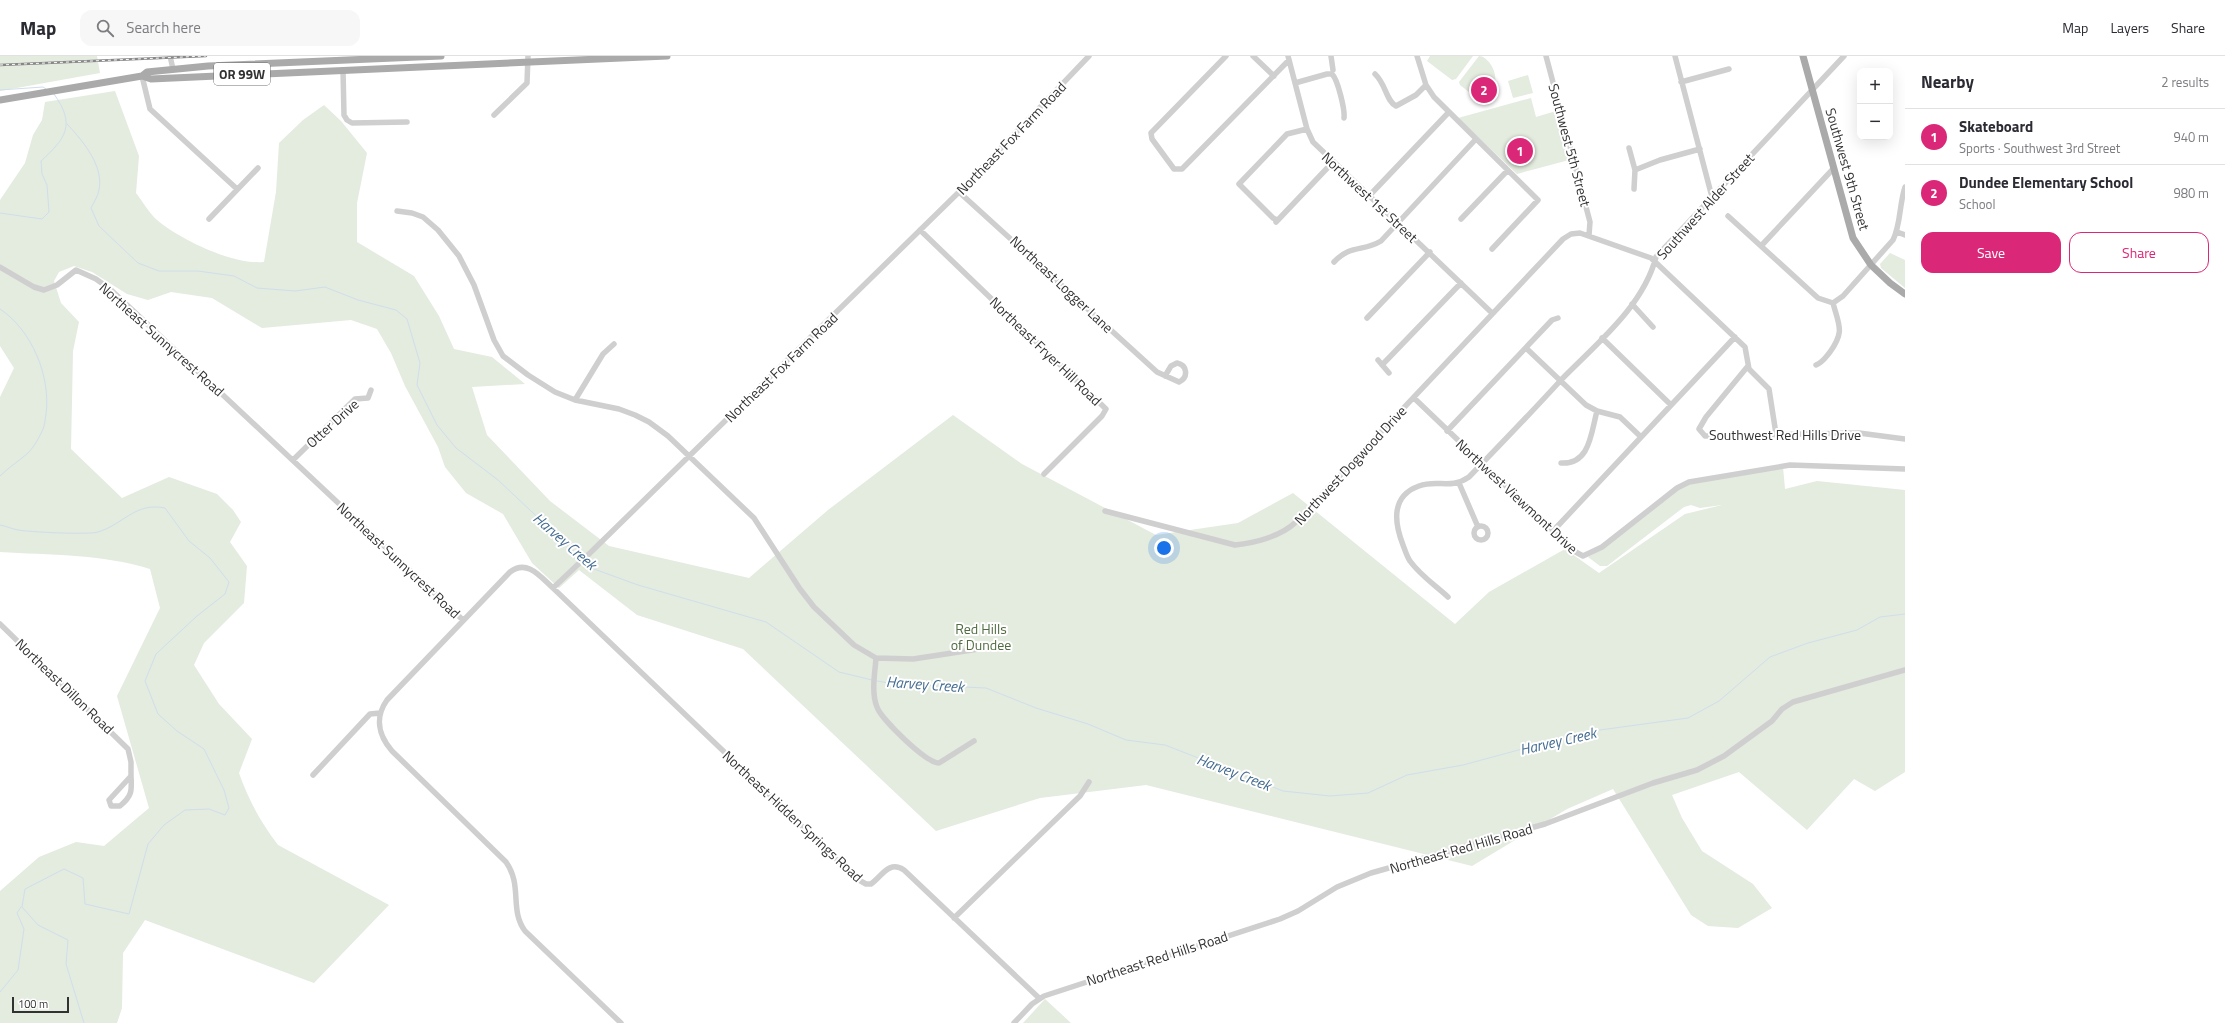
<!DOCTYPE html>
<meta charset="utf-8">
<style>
body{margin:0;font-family:"Titillium Web",sans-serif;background:#f7f7f7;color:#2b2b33}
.controls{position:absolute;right:12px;top:12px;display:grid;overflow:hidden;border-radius:8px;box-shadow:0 4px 16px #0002}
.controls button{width:36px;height:36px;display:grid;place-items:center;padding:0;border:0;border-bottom:1px solid #e1e1e2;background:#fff;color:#2b2b33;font:20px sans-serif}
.scale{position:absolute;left:12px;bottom:10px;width:57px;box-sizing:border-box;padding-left:4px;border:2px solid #323232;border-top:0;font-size:11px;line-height:14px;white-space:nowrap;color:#323232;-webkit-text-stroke:3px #fff;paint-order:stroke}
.you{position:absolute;left:1164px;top:492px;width:14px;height:14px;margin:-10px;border:3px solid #fff;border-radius:50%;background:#1a73e8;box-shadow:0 0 0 6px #1a73e833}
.badge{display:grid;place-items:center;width:26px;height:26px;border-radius:50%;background:#db2777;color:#fff;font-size:13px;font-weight:700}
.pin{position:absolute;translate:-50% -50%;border:2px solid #fff;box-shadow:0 1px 4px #0006}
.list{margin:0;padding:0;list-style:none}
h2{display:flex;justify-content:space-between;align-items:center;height:52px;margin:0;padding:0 16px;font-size:17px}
h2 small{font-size:13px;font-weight:400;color:#7c7c81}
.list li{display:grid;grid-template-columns:26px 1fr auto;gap:12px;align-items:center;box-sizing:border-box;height:56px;padding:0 16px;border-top:1px solid #e1e1e2}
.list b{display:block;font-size:15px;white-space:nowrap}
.list p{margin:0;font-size:13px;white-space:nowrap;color:#7c7c81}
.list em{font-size:13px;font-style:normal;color:#7c7c81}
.actions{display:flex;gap:8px;padding:12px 16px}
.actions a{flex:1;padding:9px 0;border:1px solid #db2777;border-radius:12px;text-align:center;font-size:14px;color:#db2777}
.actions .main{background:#db2777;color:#fff}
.icon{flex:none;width:22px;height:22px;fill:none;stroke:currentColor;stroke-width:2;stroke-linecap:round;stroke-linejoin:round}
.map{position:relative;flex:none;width:1905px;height:967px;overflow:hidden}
header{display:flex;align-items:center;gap:24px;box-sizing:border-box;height:56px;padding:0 20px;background:#fff;border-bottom:1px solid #e1e1e2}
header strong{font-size:19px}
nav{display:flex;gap:22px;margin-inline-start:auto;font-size:14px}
.search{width:280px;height:36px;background:#f7f7f7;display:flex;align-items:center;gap:10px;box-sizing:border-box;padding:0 14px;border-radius:12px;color:#7c7c81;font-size:15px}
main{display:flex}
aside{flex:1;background:#fff}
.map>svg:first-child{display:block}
</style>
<header>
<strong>Map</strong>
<div class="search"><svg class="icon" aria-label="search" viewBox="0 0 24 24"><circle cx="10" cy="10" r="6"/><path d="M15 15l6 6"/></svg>Search here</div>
<nav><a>Map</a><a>Layers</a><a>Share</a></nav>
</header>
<main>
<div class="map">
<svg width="1905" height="967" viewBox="0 0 1905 967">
<rect width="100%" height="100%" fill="#fff"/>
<!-- green -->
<path fill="#e4ebdf" d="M0 0H97L100 17 0 35Z
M1430 0H1473L1456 23 1452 24 1427 5Z
M1479 0C1483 0 1486 3 1489 6 1500 20 1496 36 1483 47L1460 29 1459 26Z
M1528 19 1533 37 1513 42 1508 25Z
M115 35 139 100 136 137C143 146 149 157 157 164 181 184 233 209 264 206L276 136 279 87 303 64 324 49 341 65 367 97 357 147V186L414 220 439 260 454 293 492 301 525 328 472 331 487 379 550 445 609 490 749 522 828 454 953 359 1022 408 1156 479 1238 467 1293 437 1455 568 1489 536 1565 493 1599 517 1685 458 1722 449 1700 452 1691 449 1684 451 1607 510H1600L1588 501 1603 492 1684 429 1783 411 1785 433 1817 425 1905 434V716L1875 735 1854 723 1807 774 1739 716 1672 739 1682 762 1702 795 1753 828 1772 852 1738 872 1708 870 1691 859 1613 733 1567 753 1472 810 1146 729 1040 742 936 775 743 593 637 559 579 514 559 532 532 507 503 458 466 437 445 411 438 391 405 330 391 297 377 273 351 264 262 272 212 242 171 236 148 244 127 238 92 216 74 210 59 216 54 225 61 247 79 266 73 295 71 393 122 442 169 421 217 438 233 454 241 466 230 486 247 510 244 547 204 587 194 609 219 648 252 683 239 717C248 743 261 767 278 789L389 849 314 927 145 864 123 897 122 952 117 967H0V835L39 801 76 786 104 790 149 752 117 640 160 552 150 513C102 498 50 499 0 496V341L14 312 0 290V144L25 107 33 79 42 64 45 46Z
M1531 42 1536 61 1556 55 1569 104 1517 118 1458 62Z
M1890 197 1905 204V232L1881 212 1880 208Z
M1045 943 1071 967H1023Z"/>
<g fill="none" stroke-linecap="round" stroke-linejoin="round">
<!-- stream -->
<path stroke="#d0deec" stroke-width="1" d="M0 34 43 31 46 33
M67 68C83 85 104 110 99 134 98 140 94 146 91 152L99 170 138 207 159 215H198L234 220 257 232 295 235 325 231 358 244 396 254 407 263 420 307 417 329 437 369 456 392 498 424 581 502
M0 157 42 163 49 156 47 129 42 118 41 105C66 82 76 69 54 38
M0 253C32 274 51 321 46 358 45 363 45 369 43 373 40 380 34 391 28 397 19 405 9 411 0 420
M0 469C6 470 12 473 18 474 28 476 90 479 98 476 124 468 135 446 165 452L189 485 210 502 229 526 225 538 197 560 156 598 145 625 158 658 177 675 204 693 224 734 229 752 225 759 209 753 185 754 164 769 148 788 129 858 85 848 83 822 64 813 25 833 22 851 38 869 68 884 66 908 84 967
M585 505 594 513 638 529 766 566 839 616 872 624
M877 625 894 628 986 632 1036 652 1088 668 1126 684 1165 689 1283 735 1330 740 1368 737 1407 719 1463 709 1585 676 1688 662 1719 645 1770 601 1808 587 1857 574 1880 561 1905 558
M0 936 18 914 24 873 17 857 21 851"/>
<!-- minor -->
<path stroke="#cfcfcf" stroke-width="5.5" d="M170 0 173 13
M1226 0 1151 77 1152 83 1174 113H1182L1289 4
M1253 0 1274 20
M1288 0 1307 73 1313 86 1492 257
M1331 0 1333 14
M1417 0 1426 29 1434 41 1538 144 1492 193
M1546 0 1590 166 1589 179
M1675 0 1712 141
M343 14 344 59 347 64 352 67 407 66
M1375 18C1386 28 1386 45 1396 50L1416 39 1426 29
M142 20 150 53 237 133
M1681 26 1729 13
M1295 27 1327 18H1332C1338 24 1345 54 1344 62
M494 59 527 27 528 0
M1629 92 1635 114 1634 133
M1635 114 1660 104 1700 93
M1239 128 1287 78 1307 73
M1239 128 1273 162 1277 164
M959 136 1157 316 1179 326C1189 321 1187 309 1177 307L1171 310 1165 320
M1369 140 1449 56
M397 155 412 157 423 161 438 174 459 200 474 229 494 284 503 300 528 319 555 336 575 344 619 353 635 359 649 366 668 380 754 462 800 533 814 551 854 589 876 602C875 617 871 636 877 651 881 663 926 707 939 707L974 685
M1728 160 1818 242 1833 247
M209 163 258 112
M1461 163 1507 115
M1276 166 1333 106
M920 174 1106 353 1102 360 1044 418
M1897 176 1905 179
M1761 190 1833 113
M1334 206C1351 188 1363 196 1381 185L1476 83
M0 211 34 231 44 234 57 229 76 214 96 223 110 233 463 564
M1833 247 1843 240 1893 184C1901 168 1899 149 1905 131
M1632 248 1653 271
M1367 262 1430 196
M1602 282 1671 349
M1526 292 1586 349 1597 355 1620 361 1640 380
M1378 304 1389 317
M1382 309 1461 227
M1816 309C1823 306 1825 302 1830 296 1845 275 1839 270 1833 247
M1748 310 1706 361 1699 373 1705 380 1859 377 1905 383
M1414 342 1553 475 1572 494 1583 500 1602 491 1677 432 1689 426 1790 409 1905 413
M575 344 603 298 614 288
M1447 375 1552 264 1558 262
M293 404 355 343 368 342 371 334
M1561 407C1590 409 1591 377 1597 355
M1459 427 1478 471
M1105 455 1235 489C1256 487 1281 480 1296 466L1563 183 1571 178 1580 177 1651 202 1745 291 1749 313 1769 333 1776 378
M1474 477a7 7 0 1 1 14 0a7 7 0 1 1-14 0Z
M1553 475 1735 281
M553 532 589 498 959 136 1089 0
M1448 541C1436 530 1420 519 1410 505 1407 501 1405 494 1403 489 1394 466 1391 440 1419 430 1438 423 1450 434 1469 421 1500 389 1531 357 1561 324 1596 288 1643 251 1656 201L1844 0
M0 568 128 693 131 706V720L109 744 111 750H120C132 740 132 735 131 720
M876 602 913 603 985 592
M313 719 370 658 380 657
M954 862 1080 740 1089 726
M621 967 525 875C509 853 523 830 506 806L392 695C378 679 375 661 387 644L510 516C527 503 540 520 553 532L857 823 866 828H871C882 820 889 804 904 814L1039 942
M1014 967 1032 948 1044 940 1280 863 1298 855 1337 831 1371 817 1545 768 1653 727 1697 714 1724 700 1772 665 1782 653 1793 646 1905 614"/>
<!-- major -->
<path stroke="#aaa" stroke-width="7" d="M1803 0 1853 182 1871 209 1890 227 1905 238
M142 20 147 16 208 10 441 0
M0 44 142 20 151 23 667 0"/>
<defs>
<path id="rail" d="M0 9 206 0"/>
</defs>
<!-- rail casing -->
<use href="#rail" stroke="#878787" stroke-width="2.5"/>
<!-- rail -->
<use href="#rail" stroke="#fff" stroke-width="1" stroke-dasharray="3" stroke-linecap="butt"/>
</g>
<g text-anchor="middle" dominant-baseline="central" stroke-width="4" stroke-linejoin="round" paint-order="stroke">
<!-- shield labels -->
<rect fill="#fff" stroke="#707070" stroke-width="1" x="214" y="7" width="56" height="22" rx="3"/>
<g font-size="13" font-weight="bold" fill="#323232">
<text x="242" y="18">OR 99W</text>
</g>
<!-- street labels -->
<g font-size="14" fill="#323232" stroke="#fff">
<text transform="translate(1011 82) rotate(-46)">Northeast Fox Farm Road</text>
<text transform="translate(1570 89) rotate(75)">Southwest 5th Street</text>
<text transform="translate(1848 113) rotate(74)">Southwest 9th Street</text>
<text transform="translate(1370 141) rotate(43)">Northwest 1st Street</text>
<text transform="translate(1705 150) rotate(-48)">Southwest Alder Street</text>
<text transform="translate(1062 228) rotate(43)">Northeast Logger Lane</text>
<text transform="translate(162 283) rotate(42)">Northeast Sunnycrest Road</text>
<text transform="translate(1046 295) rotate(44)">Northeast Fryer Hill Road</text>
<text transform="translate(781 311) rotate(-44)">Northeast Fox Farm Road</text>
<text transform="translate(332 367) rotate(-42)">Otter Drive</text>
<text x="1785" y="378">Southwest Red Hills Drive</text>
<text transform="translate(1350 409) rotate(-47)">Northwest Dogwood Drive</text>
<text transform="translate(1517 440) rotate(43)">Northwest Viewmont Drive</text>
<text transform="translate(399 504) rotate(43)">Northeast Sunnycrest Road</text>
<text transform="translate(65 630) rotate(44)">Northeast Dillon Road</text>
<text transform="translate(793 760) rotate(43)">Northeast Hidden Springs Road</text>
<text transform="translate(1461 792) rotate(-16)">Northeast Red Hills Road</text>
<text transform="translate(1157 902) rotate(-18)">Northeast Red Hills Road</text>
</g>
<!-- park labels -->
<g font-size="14" fill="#516c41" stroke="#fff">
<text x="981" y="572">Red Hills<tspan x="981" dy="16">of Dundee</tspan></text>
</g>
<!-- water labels -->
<g font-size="15" font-style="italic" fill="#436b91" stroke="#fff">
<text transform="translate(565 485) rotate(41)">Harvey Creek</text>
<text transform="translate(925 628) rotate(4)">Harvey Creek</text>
<text transform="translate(1558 685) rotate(-13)">Harvey Creek</text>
<text transform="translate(1234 716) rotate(21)">Harvey Creek</text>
</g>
</g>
</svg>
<div class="controls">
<button>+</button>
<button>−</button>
</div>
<div class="scale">100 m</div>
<div class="you"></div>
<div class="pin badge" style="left:1520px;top:95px">1</div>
<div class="pin badge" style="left:1484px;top:34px">2</div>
</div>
<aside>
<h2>Nearby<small>2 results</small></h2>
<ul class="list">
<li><span class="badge">1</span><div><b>Skateboard</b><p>Sports · Southwest 3rd Street</p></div><em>940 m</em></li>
<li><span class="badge">2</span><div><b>Dundee Elementary School</b><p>School</p></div><em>980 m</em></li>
</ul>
<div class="actions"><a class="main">Save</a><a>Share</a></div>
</aside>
</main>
